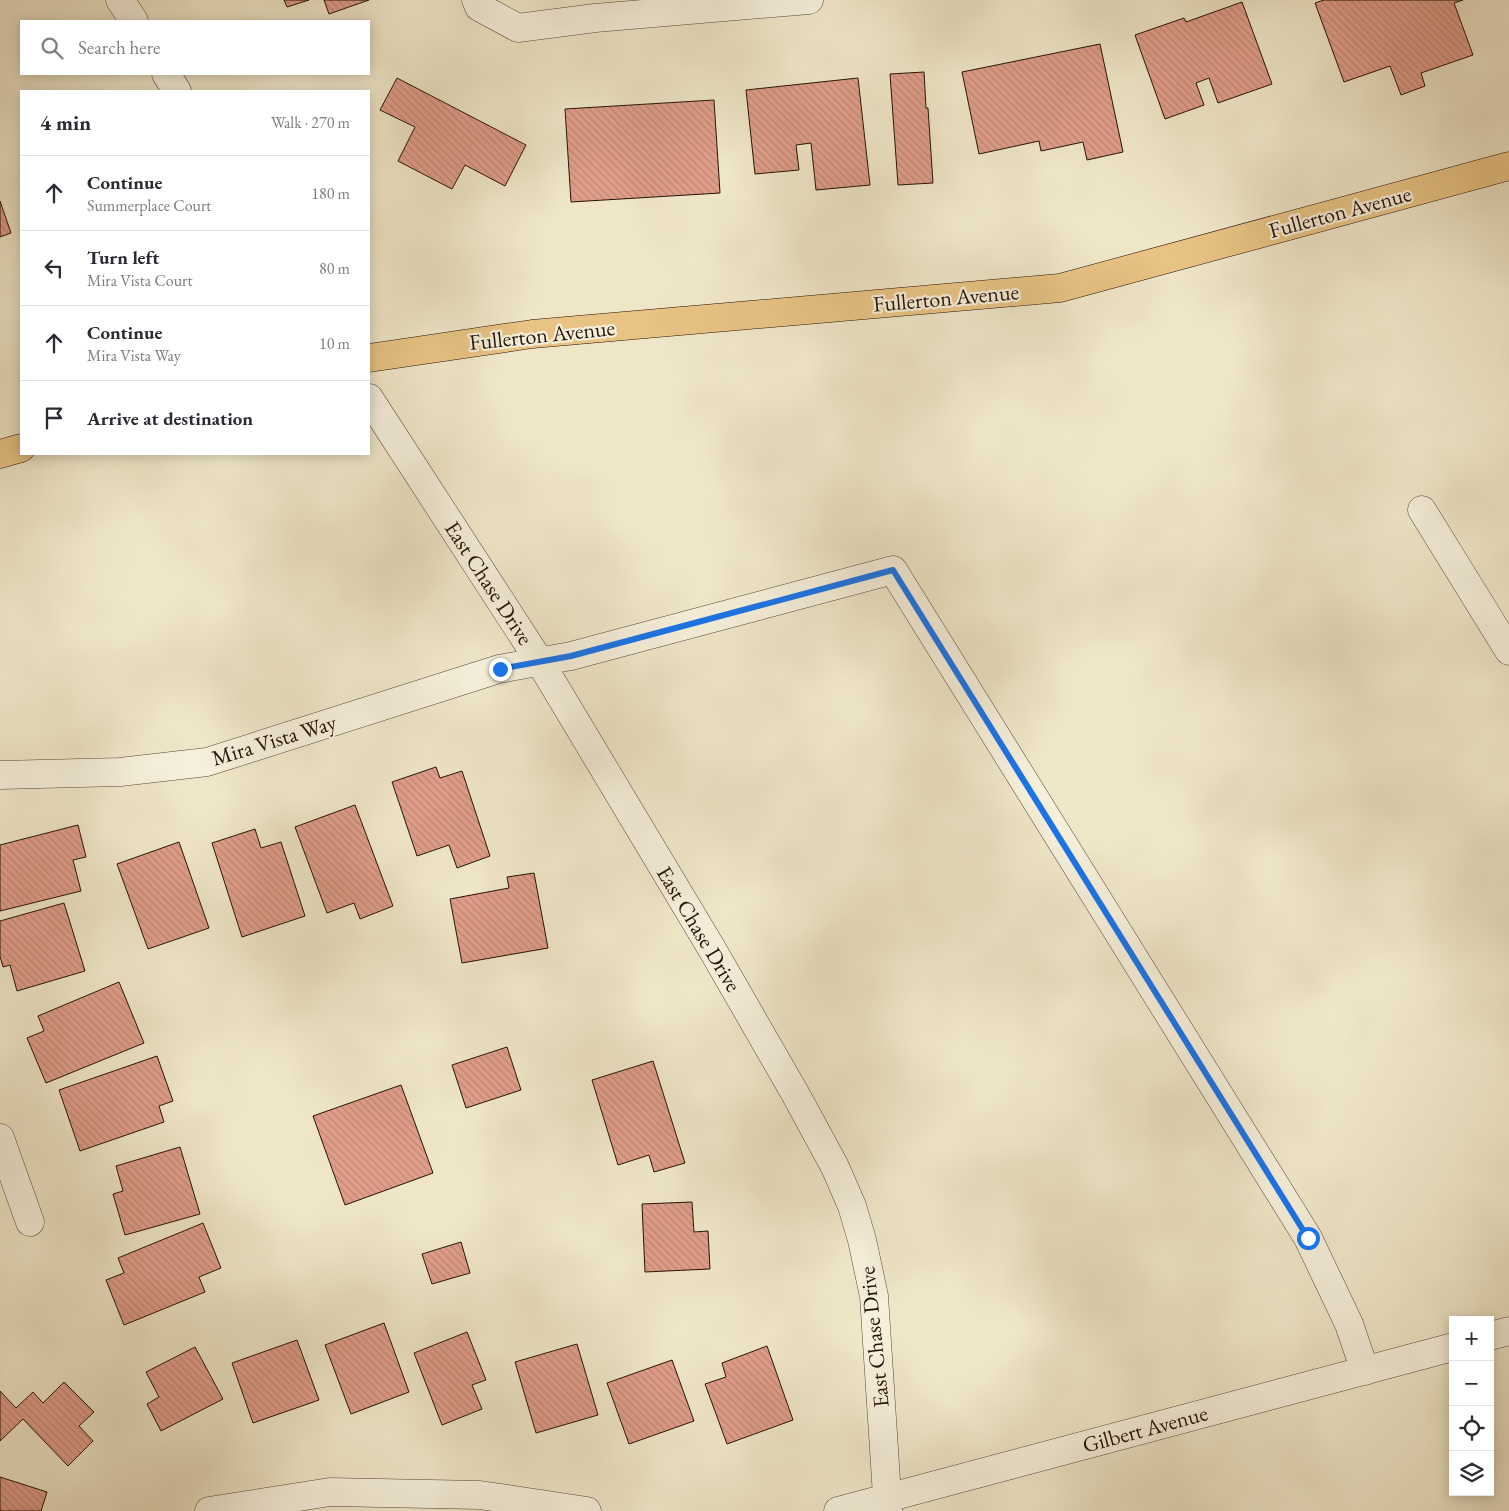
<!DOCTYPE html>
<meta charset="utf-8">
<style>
body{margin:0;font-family:"EB Garamond",serif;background:#f7f7f7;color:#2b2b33}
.controls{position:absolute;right:15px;bottom:15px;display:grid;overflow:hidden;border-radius:0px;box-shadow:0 2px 12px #0003}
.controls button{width:45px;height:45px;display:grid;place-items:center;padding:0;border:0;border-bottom:1px solid #e1e1e2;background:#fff;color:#2b2b33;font:25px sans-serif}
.stop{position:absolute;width:15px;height:15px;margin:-11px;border:4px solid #1a73e8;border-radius:50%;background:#fff}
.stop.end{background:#1a73e8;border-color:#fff;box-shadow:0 1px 5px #0008}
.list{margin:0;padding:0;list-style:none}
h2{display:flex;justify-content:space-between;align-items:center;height:65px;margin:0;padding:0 20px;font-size:21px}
h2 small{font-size:16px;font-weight:400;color:#7c7c81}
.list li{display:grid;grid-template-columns:32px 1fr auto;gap:15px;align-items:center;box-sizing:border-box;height:75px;padding:0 20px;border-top:1px solid #e1e1e2}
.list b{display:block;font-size:19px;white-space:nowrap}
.list p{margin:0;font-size:16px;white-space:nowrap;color:#7c7c81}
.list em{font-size:16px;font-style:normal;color:#7c7c81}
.icon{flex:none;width:28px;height:28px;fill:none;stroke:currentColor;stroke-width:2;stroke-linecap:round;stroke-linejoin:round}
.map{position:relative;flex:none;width:1509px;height:1511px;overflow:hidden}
.search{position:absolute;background:#fff;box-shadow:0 2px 12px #0003;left:20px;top:20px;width:350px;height:55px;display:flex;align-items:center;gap:12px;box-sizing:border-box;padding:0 18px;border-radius:0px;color:#7c7c81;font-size:19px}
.panel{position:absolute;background:#fff;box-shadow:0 2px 12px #0003;left:20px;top:90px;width:350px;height:365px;border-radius:0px}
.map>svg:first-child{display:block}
</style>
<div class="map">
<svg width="1509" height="1511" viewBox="0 0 1509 1511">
<defs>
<pattern id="building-back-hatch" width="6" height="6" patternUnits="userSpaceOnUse" patternTransform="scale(1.25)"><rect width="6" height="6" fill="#e09e8a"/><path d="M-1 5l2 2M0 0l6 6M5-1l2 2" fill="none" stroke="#c08776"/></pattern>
</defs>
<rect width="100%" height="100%" fill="#efe6c8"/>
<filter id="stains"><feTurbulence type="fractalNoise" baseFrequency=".004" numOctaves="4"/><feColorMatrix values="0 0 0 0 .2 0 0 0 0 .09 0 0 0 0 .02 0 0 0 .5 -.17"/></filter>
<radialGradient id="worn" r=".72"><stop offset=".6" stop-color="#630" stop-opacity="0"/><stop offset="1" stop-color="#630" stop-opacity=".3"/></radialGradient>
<!-- building -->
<path fill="url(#building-back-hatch)" stroke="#251106" d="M284 0H309L287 7Z
M324 0H369L329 14Z
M1324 0H1463L1454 3 1473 55 1421 73 1425 86 1401 95 1390 66 1344 82 1315 3Z
M1242 2 1272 84 1218 103 1209 78 1196 83 1204 105 1165 119 1135 35 1184 18 1186 22Z
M1100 44 1123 152 1087 160 1083 142 1041 151 1039 141 979 154 962 72Z
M924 72 926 108H928L933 183 898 185 890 74Z
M397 78 526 145 505 186 465 165 452 189 398 161 415 127 380 110Z
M858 78 870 185 816 190 811 143 796 145 799 170 755 174 746 90Z
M714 100 720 193 571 202 565 109Z
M0 201 11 233 0 237Z
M436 767 440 778 462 771 490 856 457 868 449 845 417 856 392 782Z
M355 805 393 906 360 919 354 903 327 913 295 827Z
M78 825 86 857 73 860 81 891 0 911V845Z
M255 829 261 848 281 842 305 916 242 937 212 843Z
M179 842 209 928 148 949 117 864Z
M534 873 548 948 462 963 450 899 509 888 507 877Z
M64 903 85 971 17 991 10 965 3 967 0 956V921Z
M119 982 144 1043 46 1083 27 1038 44 1031 38 1016Z
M507 1047 521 1090 466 1108 452 1065Z
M157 1056 173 1101 159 1106 164 1122 80 1151 59 1090Z
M653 1061 685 1163 654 1172 649 1155 618 1165 592 1080Z
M401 1085 433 1173 345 1205 313 1116Z
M180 1147 200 1214 125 1235 113 1194 123 1191 116 1166Z
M692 1202 694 1232 708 1231 710 1269 645 1272 642 1204Z
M203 1223 221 1268 199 1277 205 1292 124 1325 106 1280 124 1273 118 1258Z
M461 1242 470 1273 432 1284 422 1254Z
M384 1323 409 1392 351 1414 325 1345Z
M467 1332 486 1380 472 1385 482 1409 442 1425 414 1353Z
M297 1340 319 1400 253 1423 232 1363Z
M577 1344 598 1415 536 1433 515 1362Z
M767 1346 793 1420 727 1444 705 1384 726 1377 722 1363Z
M195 1347 223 1399 161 1431 147 1404 159 1397 146 1372Z
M672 1360 694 1421 629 1444 607 1383Z
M64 1382 94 1412 79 1426 93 1441 68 1466 23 1419 0 1441V1391L16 1408 33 1392 43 1403Z
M0 1477 47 1492 41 1511H0Z"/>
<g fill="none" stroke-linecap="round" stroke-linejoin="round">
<defs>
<path id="minor" d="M120 0 134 21
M476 0 479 7 518 28 595 18 809 0
M166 74 177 91
M369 398 540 662 712 949 796 1095 835 1167 852 1206 862 1240 874 1296 888 1511
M1422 510 1509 651
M0 775 120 772 207 762 499 669 571 656 893 570 1308 1238 1349 1324 1365 1371
M0 1138 30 1222
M1490 1336 1509 1331
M209 1511 330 1492 480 1495 587 1511
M838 1511 1453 1347"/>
<path id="major" d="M369 358 532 334 1060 288 1509 166
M0 454 21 448"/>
</defs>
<!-- minor casing -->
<use href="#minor" stroke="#584636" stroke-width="29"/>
<!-- major casing -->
<use href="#major" stroke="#251106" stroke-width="29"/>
<!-- minor -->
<use href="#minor" stroke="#f5efdb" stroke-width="28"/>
<!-- major -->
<use href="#major" stroke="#e8c384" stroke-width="28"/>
</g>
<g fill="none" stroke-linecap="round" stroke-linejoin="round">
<!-- route -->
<path stroke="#1a73e8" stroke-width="6" d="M500 669 571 656 893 570 1308 1238"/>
</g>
<g text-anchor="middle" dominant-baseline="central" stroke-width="4.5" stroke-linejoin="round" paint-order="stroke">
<!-- street labels -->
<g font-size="22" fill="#251106" stroke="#f5efdb">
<text transform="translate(1340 212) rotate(-15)">Fullerton Avenue</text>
<text transform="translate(946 298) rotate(-5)">Fullerton Avenue</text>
<text transform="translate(542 335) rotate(-6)">Fullerton Avenue</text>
<text transform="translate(489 583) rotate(57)">East Chase Drive</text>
<text transform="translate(274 740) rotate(-17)">Mira Vista Way</text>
<text transform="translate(699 929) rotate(59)">East Chase Drive</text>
<text transform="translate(874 1337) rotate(-96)">East Chase Drive</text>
<text transform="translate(1145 1429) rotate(-15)">Gilbert Avenue</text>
</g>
</g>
<rect width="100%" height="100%" filter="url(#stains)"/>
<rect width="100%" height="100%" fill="url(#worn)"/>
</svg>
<div class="controls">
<button>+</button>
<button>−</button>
<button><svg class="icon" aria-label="locate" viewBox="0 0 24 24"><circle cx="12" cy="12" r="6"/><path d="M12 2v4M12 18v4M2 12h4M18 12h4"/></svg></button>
<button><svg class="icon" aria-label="layers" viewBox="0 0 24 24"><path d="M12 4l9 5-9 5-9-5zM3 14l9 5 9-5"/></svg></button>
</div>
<div class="stop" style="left:1308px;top:1238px"></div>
<div class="stop end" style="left:500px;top:669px"></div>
<div class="search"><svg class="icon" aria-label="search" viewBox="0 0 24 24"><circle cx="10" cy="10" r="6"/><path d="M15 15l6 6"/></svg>Search here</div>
<section class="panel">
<h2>4 min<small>Walk · 270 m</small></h2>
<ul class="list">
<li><svg class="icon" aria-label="ahead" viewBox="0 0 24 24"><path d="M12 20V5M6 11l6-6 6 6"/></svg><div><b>Continue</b><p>Summerplace Court</p></div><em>180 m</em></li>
<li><svg class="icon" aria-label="left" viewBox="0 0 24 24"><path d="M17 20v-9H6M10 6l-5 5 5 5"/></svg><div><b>Turn left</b><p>Mira Vista Court</p></div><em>80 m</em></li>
<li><svg class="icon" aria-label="ahead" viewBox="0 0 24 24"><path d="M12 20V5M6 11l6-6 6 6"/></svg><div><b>Continue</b><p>Mira Vista Way</p></div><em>10 m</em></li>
<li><svg class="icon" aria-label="arrive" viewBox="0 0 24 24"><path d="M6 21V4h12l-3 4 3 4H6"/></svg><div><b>Arrive at destination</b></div></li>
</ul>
</section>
</div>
